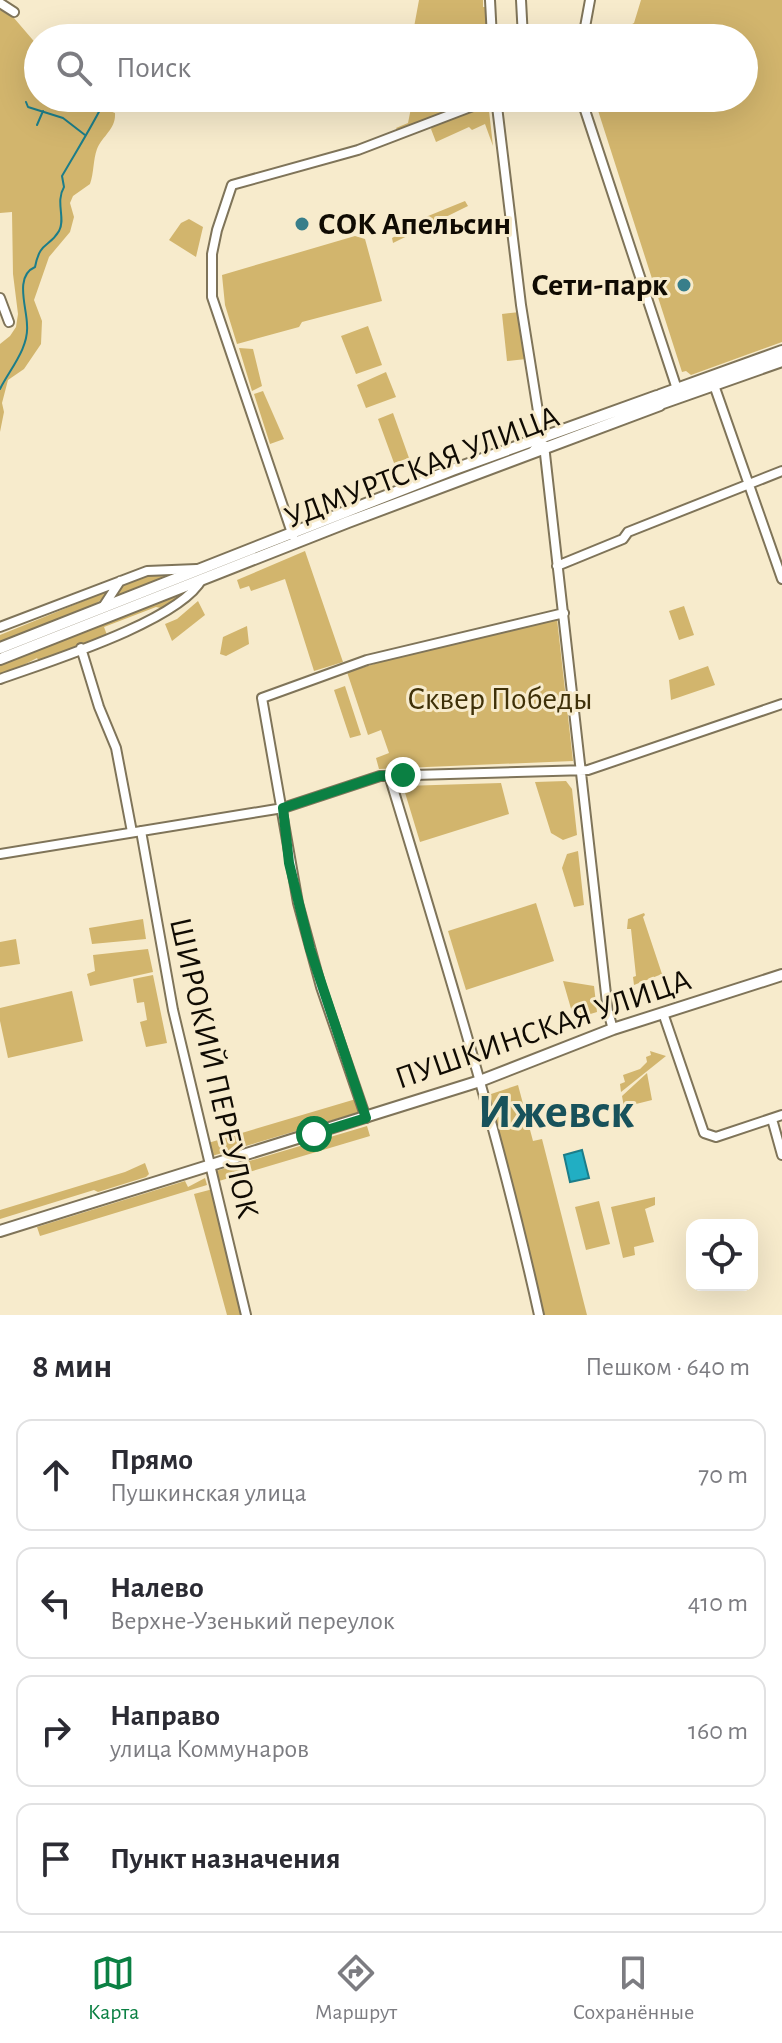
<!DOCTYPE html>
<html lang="ru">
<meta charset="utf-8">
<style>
body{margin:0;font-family:"Alegreya Sans",sans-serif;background:#f2f2f3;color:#2b2b33}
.controls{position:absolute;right:24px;bottom:24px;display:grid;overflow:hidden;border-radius:16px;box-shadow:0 8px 32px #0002}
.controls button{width:72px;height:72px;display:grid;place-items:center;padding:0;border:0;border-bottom:2px solid #e1e1e2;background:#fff;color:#2b2b33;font:40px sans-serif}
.stop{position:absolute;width:24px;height:24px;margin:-18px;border:6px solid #0b8043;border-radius:50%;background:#fff}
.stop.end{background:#0b8043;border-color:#fff;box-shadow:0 2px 8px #0008}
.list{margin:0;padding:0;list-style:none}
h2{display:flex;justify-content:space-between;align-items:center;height:104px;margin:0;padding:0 32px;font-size:34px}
h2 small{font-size:26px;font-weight:400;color:#7c7c81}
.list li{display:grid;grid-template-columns:52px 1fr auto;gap:24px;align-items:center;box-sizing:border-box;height:112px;margin:0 16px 16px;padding:0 16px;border:2px solid #e1e1e2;border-radius:16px}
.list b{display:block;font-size:30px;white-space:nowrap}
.list p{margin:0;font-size:26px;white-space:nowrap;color:#7c7c81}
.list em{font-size:26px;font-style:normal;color:#7c7c81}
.icon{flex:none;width:44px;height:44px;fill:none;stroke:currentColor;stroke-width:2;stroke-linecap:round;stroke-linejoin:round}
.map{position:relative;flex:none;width:782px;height:1315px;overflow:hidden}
.search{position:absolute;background:#fff;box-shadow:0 8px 32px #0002;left:24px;right:24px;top:24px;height:88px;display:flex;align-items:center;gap:20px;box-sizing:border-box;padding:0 28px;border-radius:44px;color:#7c7c81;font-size:30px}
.sheet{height:616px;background:#fff}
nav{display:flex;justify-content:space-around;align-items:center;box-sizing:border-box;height:112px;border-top:2px solid #e1e1e2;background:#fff;font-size:22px;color:#7c7c81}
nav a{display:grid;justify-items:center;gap:4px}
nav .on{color:#0b8043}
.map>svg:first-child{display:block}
</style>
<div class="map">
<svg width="782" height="1315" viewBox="0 0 782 1315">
<rect width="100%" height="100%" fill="#f7ebcc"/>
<!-- green -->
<path fill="#d2b56d" d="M419 0H483V7H487L489 38H412Z
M641 0H782V342L691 375 686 371 682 372 594 98H744V38H590L592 27 617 32 634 23Z
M0 10 14 18 38 46V98H89L87 102 115 113C116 129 103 135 97 149 93 160 94 173 90 184L73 196 70 203 74 217 70 232 49 257 34 300 42 321 41 344 24 369 8 380 2 403 4 412 0 432V344L10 336 16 327 18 314 13 274 12 212 0 213Z
M413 98H480L398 131 396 128 408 123Z
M488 102 493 146 485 124 472 130 469 127 436 142 431 129 433 126Z
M465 201 468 206 393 243 392 238 403 232 401 227Z
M189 219 203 227 196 257 169 240 181 223Z
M355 236 365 239 382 301 302 322 299 327 237 344 225 305 222 275Z
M520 312 526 359 507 361 502 314Z
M368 326 382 365 356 374 341 336Z
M239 348 253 349 262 386 252 391Z
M386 372 396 397 366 408 357 385Z
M263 391 284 439 270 444 254 394Z
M393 413 409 458 394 463 378 419Z
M305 551 343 662 314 671 285 579 251 591 249 586 240 589 237 580Z
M182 571 113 600 124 583 150 574Z
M113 589C94 613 30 632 0 644V635Z
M192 590 166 609 156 607 104 627 107 635 39 661 37 658 0 677V665Z
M198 601 205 615 172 641 165 624 177 619Z
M684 606 694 635 679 640 669 611Z
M557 619 573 761 379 769 376 758 389 753 381 730 368 735 347 672 422 650Z
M247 626 249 644 226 656 220 654 223 637Z
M708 666 715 685 671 700 669 680Z
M345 686 361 735 350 738 334 690Z
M566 781 572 789 577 835 563 840 551 833 535 782Z
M501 783 509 814 420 842 403 786Z
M578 851 584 905 574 907 562 868 567 854Z
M536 903 554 961 466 990 448 931Z
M644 913 645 915 643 917 662 974 634 985 633 977 636 976 631 929H627L628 919Z
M143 919 146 939 92 944 89 928Z
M16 939 20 964 0 967V942Z
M148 949 153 972 90 986 87 974 95 971 93 955Z
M153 975 167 1043 146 1047 140 1022 147 1020 144 1002 137 1003 133 979Z
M563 981 594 986 597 1012 574 1019Z
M72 991 83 1041 8 1058 0 1021V1008Z
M650 1051 666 1056 621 1092 620 1084 625 1082 623 1075 640 1069 647 1062 646 1057 651 1055Z
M647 1073 652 1100 624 1107 622 1096Z
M518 1085 533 1141 542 1139 587 1315H543L488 1095Z
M356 1099 360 1112 212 1156 208 1143Z
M367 1126 370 1136 219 1181 216 1171Z
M145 1163 149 1174 146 1177 98 1192 94 1190 0 1219V1210L125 1172Z
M205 1178 207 1185 40 1236 37 1227 185 1181 188 1187Z
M213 1189 243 1315H227L194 1194Z
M655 1197V1205L645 1209 654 1242 634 1247 635 1255 623 1258 611 1207Z
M599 1201 610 1244 586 1250 575 1207Z"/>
<!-- water -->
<path fill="#21aec3" stroke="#1c7d89" stroke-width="2" d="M582 1150 589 1178 570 1182 564 1155Z"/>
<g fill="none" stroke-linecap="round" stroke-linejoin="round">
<!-- stream -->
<path stroke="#1c7d89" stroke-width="2" d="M26 102 28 107 63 118 85 135
M37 125 43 111
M0 389C10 369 29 348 27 325 27 308 14 276 35 267 40 241 49 248 59 231 66 219 55 202 64 187L62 176C77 150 93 125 106 98"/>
<defs>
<path id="minor" d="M490 0 492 38
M521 0 523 38
M0 3 14 12
M583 38 590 0
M496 98 521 305 541 430 538 445 533 451
M581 98 677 389
M0 298 9 322
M714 385 782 579
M544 445 608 1012 613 1029
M293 536 212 297V254L217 230 232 185 358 150 494 98
M557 566 623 539 628 532 782 471
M103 607 120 581
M0 627 147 571 197 569
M81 648 99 707 116 748 132 832
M0 679C47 662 180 621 202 579
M389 775C443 954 499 1133 539 1315
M141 831 173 1010 246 1315
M0 854 283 808 380 776 588 770 782 704
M663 1013 704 1133 716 1137 782 1115
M366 1118 321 987 298 903 262 698 367 660 564 613
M772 1119 782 1155"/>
<path id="major" d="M660 395 782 351
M663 403 782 361
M0 648 452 470 657 396
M0 659 348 522 660 405
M0 1231 480 1081 613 1029 782 975"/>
</defs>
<!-- minor casing -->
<use href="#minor" stroke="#7f7459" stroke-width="12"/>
<!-- major casing -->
<use href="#major" stroke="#7f7459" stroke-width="14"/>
<!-- minor -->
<use href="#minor" stroke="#fff" stroke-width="8"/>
<!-- major -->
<use href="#major" stroke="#fff" stroke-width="10"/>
</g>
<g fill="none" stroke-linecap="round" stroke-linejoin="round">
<!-- route -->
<path stroke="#0b8043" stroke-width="10" d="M314 1134 366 1118 310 949 289 863 283 808 380 776 403 775"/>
</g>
<!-- markers -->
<g fill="#387e8a" stroke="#f7ebcc" stroke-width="3">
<circle cx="302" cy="224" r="8"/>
<circle cx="684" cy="285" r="8"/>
</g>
<g text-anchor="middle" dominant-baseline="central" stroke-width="6" stroke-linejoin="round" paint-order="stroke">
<!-- poi labels -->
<g font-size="32" font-weight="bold" fill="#100b03" stroke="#f7ebcc" text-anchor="start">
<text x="318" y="224">СОК Апельсин</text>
<text x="668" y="285" text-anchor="end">Сети-парк</text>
</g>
<!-- street labels -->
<g font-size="32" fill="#100b03" stroke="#f7ebcc">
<text transform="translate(422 467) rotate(-21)">УДМУРТСКАЯ УЛИЦА</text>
<text transform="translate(543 1029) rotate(-19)">ПУШКИНСКАЯ УЛИЦА</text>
<text transform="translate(214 1068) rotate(77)">ШИРОКИЙ ПЕРЕУЛОК</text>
</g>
<!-- park labels -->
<g font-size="32" fill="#3e3008" stroke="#f7ebcc">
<text x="500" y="699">Сквер Победы</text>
</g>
<!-- town labels -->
<g font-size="48" font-weight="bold" fill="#18525b" stroke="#f7ebcc">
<text x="556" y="1113">Ижевск</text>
</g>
</g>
</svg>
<div class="controls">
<button><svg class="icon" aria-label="locate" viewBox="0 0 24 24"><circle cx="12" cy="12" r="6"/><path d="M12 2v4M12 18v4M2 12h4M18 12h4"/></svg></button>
</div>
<div class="stop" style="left:314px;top:1134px"></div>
<div class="stop end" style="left:403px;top:775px"></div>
<div class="search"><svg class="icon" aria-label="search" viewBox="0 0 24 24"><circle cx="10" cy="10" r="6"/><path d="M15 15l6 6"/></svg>Поиск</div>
</div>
<section class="sheet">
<h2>8 мин<small>Пешком · 640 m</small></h2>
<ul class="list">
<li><svg class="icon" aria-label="ahead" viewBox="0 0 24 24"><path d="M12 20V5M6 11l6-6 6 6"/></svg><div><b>Прямо</b><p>Пушкинская улица</p></div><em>70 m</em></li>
<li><svg class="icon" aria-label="left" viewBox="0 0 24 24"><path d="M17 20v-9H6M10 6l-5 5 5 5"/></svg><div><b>Налево</b><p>Верхне-Узенький переулок</p></div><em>410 m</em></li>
<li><svg class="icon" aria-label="right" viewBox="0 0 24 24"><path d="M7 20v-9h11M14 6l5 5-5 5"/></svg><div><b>Направо</b><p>улица Коммунаров</p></div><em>160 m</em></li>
<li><svg class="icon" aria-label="arrive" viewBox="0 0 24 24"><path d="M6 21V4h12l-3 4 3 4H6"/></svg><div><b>Пункт назначения</b></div></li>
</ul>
</section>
<nav>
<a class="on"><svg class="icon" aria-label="map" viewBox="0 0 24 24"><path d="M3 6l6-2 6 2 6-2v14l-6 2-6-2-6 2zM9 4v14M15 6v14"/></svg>Карта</a>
<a><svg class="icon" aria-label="directions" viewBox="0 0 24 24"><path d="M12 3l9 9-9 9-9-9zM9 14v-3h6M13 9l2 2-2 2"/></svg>Маршрут</a>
<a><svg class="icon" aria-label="saved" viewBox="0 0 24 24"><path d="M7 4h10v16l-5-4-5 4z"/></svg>Сохранённые</a>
</nav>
